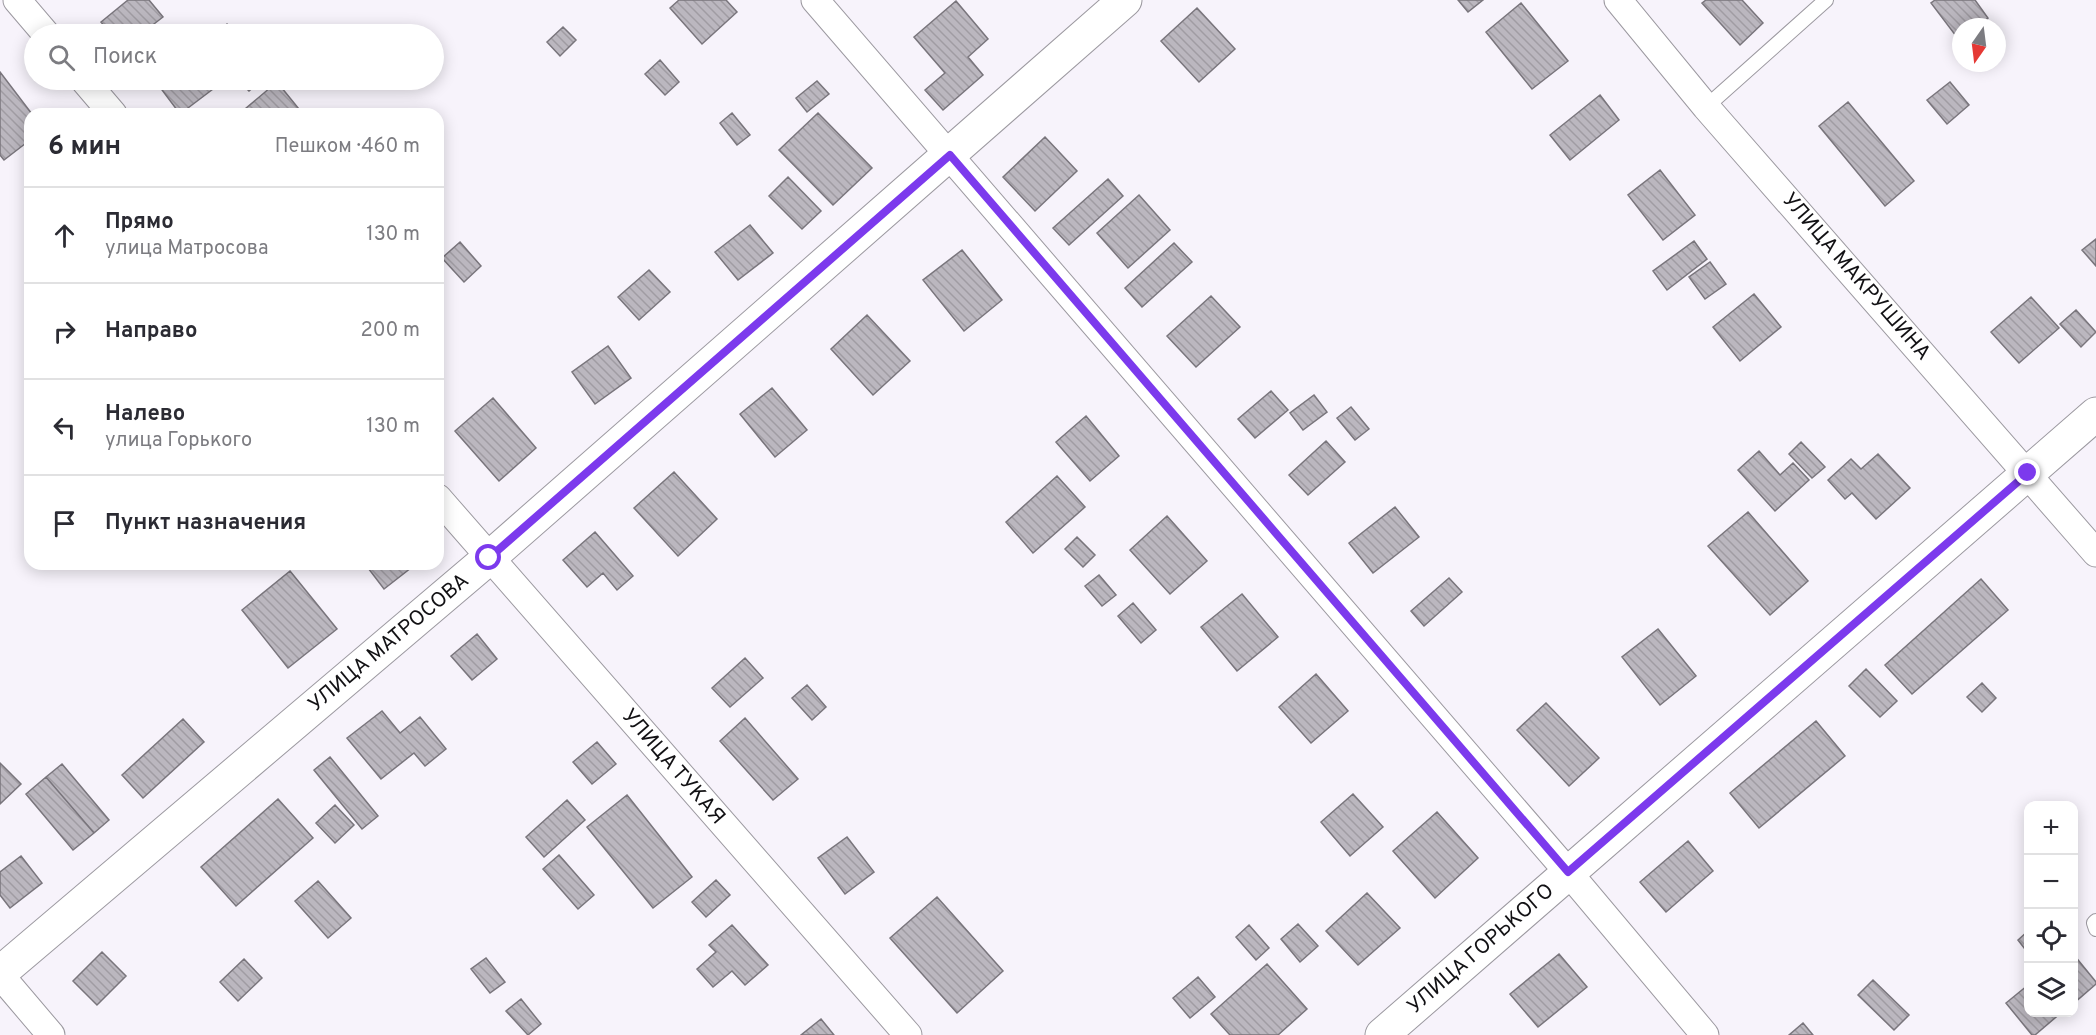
<!DOCTYPE html>
<html lang="ru">
<meta charset="utf-8">
<style>
body{margin:0;font-family:Overpass,sans-serif;background:#f2f2f3;color:#2b2b33}
.controls{position:absolute;right:18px;bottom:18px;display:grid;overflow:hidden;border-radius:12px;box-shadow:0 3px 15px #0003}
.controls button{width:54px;height:54px;display:grid;place-items:center;padding:0;border:0;border-bottom:2px solid #e1e1e2;background:#fff;color:#2b2b33;font:30px sans-serif}
.compass{position:absolute;left:1952px;top:18px;width:54px;height:54px;border-radius:50%;background:#fff;box-shadow:0 3px 15px #0003;rotate:194deg}
.stop{position:absolute;width:18px;height:18px;margin:-14px;border:4px solid #7c3aed;border-radius:50%;background:#fff}
.stop.end{background:#7c3aed;border-color:#fff;box-shadow:0 2px 6px #0008}
.list{margin:0;padding:0;list-style:none}
h2{display:flex;justify-content:space-between;align-items:center;height:78px;margin:0;padding:0 24px;font-size:26px}
h2 small{font-size:20px;font-weight:400;color:#7c7c81}
.list li{display:grid;grid-template-columns:39px 1fr auto;gap:18px;align-items:center;box-sizing:border-box;height:96px;padding:0 24px;border-top:2px solid #e1e1e2}
.list b{display:block;font-size:22px;white-space:nowrap}
.list p{margin:0;font-size:20px;white-space:nowrap;color:#7c7c81}
.list em{font-size:20px;font-style:normal;color:#7c7c81}
.icon{flex:none;width:33px;height:33px;fill:none;stroke:currentColor;stroke-width:2;stroke-linecap:round;stroke-linejoin:round}
.map{position:relative;flex:none;width:2096px;height:1035px;overflow:hidden}
.search{position:absolute;background:#fff;box-shadow:0 3px 15px #0003;left:24px;top:24px;width:420px;height:66px;display:flex;align-items:center;gap:15px;box-sizing:border-box;padding:0 21px;border-radius:33px;color:#7c7c81;font-size:22px}
.panel{position:absolute;background:#fff;box-shadow:0 3px 15px #0003;left:24px;top:108px;width:420px;height:462px;border-radius:18px}
.map>svg:first-child{display:block}
</style>
<div class="map">
<svg width="2096" height="1035" viewBox="0 0 2096 1035">
<defs>
<pattern id="building-back-hatch" width="6" height="6" patternUnits="userSpaceOnUse" patternTransform="scale(1.5)"><rect width="6" height="6" fill="#bbb7bf"/><path d="M-1 5l2 2M0 0l6 6M5-1l2 2" fill="none" stroke="#a09ca3"/></pattern>
</defs>
<rect width="100%" height="100%" fill="#f7f3fb"/>
<!-- building -->
<path fill="url(#building-back-hatch)" stroke="#79757c" stroke-width="1.5" d="M128 0H149L163 17 141 34H111L101 22Z
M679 0H726L737 12 702 44 670 8Z
M1458 0H1483L1468 12Z
M1706 0H1742L1763 23 1740 45 1702 3Z
M1935 0H1975L1988 18 1977 27H1961L1959 40 1931 3Z
M956 1 988 39 968 57 983 75 943 110 925 90 945 73 914 37Z
M1521 3 1568 61 1532 89 1486 32Z
M1197 8 1235 49 1199 82 1161 41Z
M227 24 237 34H216Z
M563 27 576 40 560 56 547 42Z
M660 60 679 82 665 95 645 74Z
M0 72 32 114H30V140L4 160 0 155Z
M167 80H218L221 83 180 114 159 86Z
M238 80H262L249 91Z
M817 81 829 94 807 112 796 98Z
M277 82 303 114H239Z
M1950 82 1969 105 1947 124 1927 100Z
M1600 95 1619 120 1570 160 1550 135Z
M1848 102 1914 181 1885 206 1819 126Z
M732 113 750 135 737 145 720 123Z
M818 113 872 168 833 205 779 150Z
M1045 137 1077 171 1035 211 1003 177Z
M1660 170 1695 215 1663 240 1628 195Z
M788 177 821 211 802 229 769 196Z
M1108 179 1123 196 1069 245 1053 228Z
M1139 195 1170 230 1128 268 1097 233Z
M750 225 773 253 738 280 715 252Z
M2096 239V266L2082 250Z
M1694 241 1707 259 1667 290 1653 271Z
M460 242 481 266 464 282 442 258Z
M1174 243 1192 262 1142 307 1125 288Z
M962 250 1002 300 964 331 923 280Z
M1710 262 1726 284 1705 299 1689 277Z
M649 270 670 292 639 320 618 297Z
M1754 294 1781 327 1740 361 1713 327Z
M1211 296 1240 327 1196 367 1167 336Z
M2031 297 2059 328 2019 363 1991 332Z
M2076 310 2096 332 2081 347 2060 324Z
M867 315 910 361 873 395 831 349Z
M608 346 631 378 595 404 572 372Z
M772 388 807 430 775 457 740 414Z
M1271 391 1288 410 1255 438 1238 419Z
M1314 395 1327 412 1303 430 1290 413Z
M493 398 536 448 499 481 455 431Z
M1351 407 1369 429 1355 440 1337 418Z
M1086 416 1119 456 1090 481 1056 442Z
M1326 441 1345 462 1308 495 1289 475Z
M1801 442 1825 467 1812 478 1789 454Z
M1759 451 1780 475 1793 463 1809 480 1775 511 1738 470Z
M1878 454 1910 488 1876 519 1852 493 1845 499 1828 480 1851 459 1861 469Z
M674 472 717 519 678 556 634 508Z
M1057 476 1085 507 1033 553 1006 522Z
M1395 507 1419 537 1373 573 1349 543Z
M1748 512 1808 581 1770 615 1708 546Z
M1167 516 1207 561 1170 594 1130 550Z
M595 532 633 576 617 590 603 573 587 587 563 560Z
M1077 537 1095 555 1083 567 1065 549Z
M365 564H416L384 589Z
M290 571 337 629 288 668 242 610Z
M1099 575 1116 595 1102 606 1085 586Z
M1449 578 1462 592 1424 626 1411 611Z
M1981 579 2008 610 1912 694 1885 665Z
M1242 594 1278 637 1237 671 1201 627Z
M1133 603 1156 630 1141 643 1118 616Z
M1658 629 1696 676 1660 705 1622 657Z
M477 634 497 659 472 680 451 656Z
M745 658 763 678 730 707 712 688Z
M1866 669 1897 701 1880 717 1849 686Z
M1316 674 1348 711 1311 743 1279 707Z
M1982 683 1996 698 1982 712 1967 697Z
M807 685 826 707 812 720 792 698Z
M1546 703 1599 758 1569 786 1517 730Z
M382 711 400 733 420 717 446 749 425 766 414 753 381 779 347 738Z
M745 718 798 779 773 800 720 741Z
M183 719 204 742 143 798 122 775Z
M1816 721 1845 756 1759 828 1730 793Z
M597 742 616 764 592 784 573 762Z
M330 757 378 816 362 829 314 770Z
M0 763 21 784 0 804Z
M62 764 109 820 94 833 46 777Z
M46 777 94 833 73 850 26 794Z
M1353 794 1383 827 1350 856 1321 822Z
M627 795 692 877 653 908 587 827Z
M278 799 313 838 236 906 201 867Z
M567 800 585 820 544 857 526 837Z
M335 805 354 825 335 843 316 823Z
M1437 812 1478 858 1435 898 1393 851Z
M847 837 874 872 845 894 818 858Z
M1688 841 1713 871 1666 912 1640 882Z
M559 855 594 895 578 909 543 869Z
M21 856 42 883 10 908 0 895V872Z
M716 880 730 895 706 917 692 902Z
M318 881 351 918 328 938 295 901Z
M1367 893 1400 928 1358 965 1326 931Z
M937 897 1003 971 957 1013 890 938Z
M1298 924 1318 946 1300 962 1281 939Z
M732 925 768 965 745 985 732 971 713 987 697 969 716 952 709 945Z
M1249 925 1269 948 1256 960 1236 937Z
M2028 931V953L2018 940Z
M102 952 126 976 97 1005 73 981Z
M1559 954 1587 987 1538 1027 1510 994Z
M2074 955 2096 982V984L2074 1003Z
M486 958 505 982 490 993 471 969Z
M244 959 262 978 238 1001 220 982Z
M1267 964 1307 1009 1278 1035H1230L1211 1014Z
M1198 977 1215 997 1190 1018 1173 998Z
M1873 980 1909 1015 1894 1030 1858 995Z
M2028 985V1012H2062L2035 1035H2032L2006 1003Z
M521 999 541 1024 528 1035 506 1011Z
M821 1019 834 1035H801Z
M1803 1023 1813 1035H1789Z"/>
<g fill="none" stroke-linecap="round" stroke-linejoin="round">
<defs>
<path id="service" d="M1706 107 1826 0
M2096 921 2094 923 2096 929"/>
<path id="minor" d="M17 0 46 34
M815 0 1568 872 1705 1035
M1618 0 1706 107 2096 553
M84 80 113 114
M438 498 908 1035
M0 975 51 1035"/>
<path id="tertiary" d="M0 973 489 558 1125 0
M1382 1035 2096 414"/>
</defs>
<!-- service casing -->
<use href="#service" stroke="#9c99a0" stroke-width="16"/>
<!-- minor casing -->
<use href="#minor" stroke="#9c99a0" stroke-width="29"/>
<!-- tertiary casing -->
<use href="#tertiary" stroke="#9c99a0" stroke-width="35"/>
<!-- service -->
<use href="#service" stroke="#fff" stroke-width="14"/>
<!-- minor -->
<use href="#minor" stroke="#fff" stroke-width="27"/>
<!-- tertiary -->
<use href="#tertiary" stroke="#fff" stroke-width="33"/>
</g>
<g fill="none" stroke-linecap="round" stroke-linejoin="round">
<!-- route -->
<path stroke="#7c3aed" stroke-width="8" d="M489 558 950 155 1568 872 2028 473"/>
</g>
<g text-anchor="middle" dominant-baseline="central" stroke-width="4.5" stroke-linejoin="round" paint-order="stroke">
<!-- street labels -->
<g font-size="21" fill="#121114" stroke="#fff">
<text transform="translate(1856 277) rotate(49)">УЛИЦА МАКРУШИНА</text>
<text transform="translate(389 643) rotate(-40)">УЛИЦА МАТРОСОВА</text>
<text transform="translate(673 767) rotate(49)">УЛИЦА ТУКАЯ</text>
<text transform="translate(1481 949) rotate(-41)">УЛИЦА ГОРЬКОГО</text>
</g>
</g>
</svg>
<div class="controls">
<button>+</button>
<button>−</button>
<button><svg class="icon" aria-label="locate" viewBox="0 0 24 24"><circle cx="12" cy="12" r="6"/><path d="M12 2v4M12 18v4M2 12h4M18 12h4"/></svg></button>
<button><svg class="icon" aria-label="layers" viewBox="0 0 24 24"><path d="M12 4l9 5-9 5-9-5zM3 14l9 5 9-5"/></svg></button>
</div>
<svg class="compass" viewBox="-18 -18 36 36"><path d="M0-13l5 13h-10z" fill="#e53935"/><path d="M0 13l5-13h-10z" fill="#7c7c81"/></svg>
<div class="stop" style="left:489px;top:558px"></div>
<div class="stop end" style="left:2028px;top:473px"></div>
<div class="search"><svg class="icon" aria-label="search" viewBox="0 0 24 24"><circle cx="10" cy="10" r="6"/><path d="M15 15l6 6"/></svg>Поиск</div>
<section class="panel">
<h2>6 мин<small>Пешком · 460 m</small></h2>
<ul class="list">
<li><svg class="icon" aria-label="ahead" viewBox="0 0 24 24"><path d="M12 20V5M6 11l6-6 6 6"/></svg><div><b>Прямо</b><p>улица Матросова</p></div><em>130 m</em></li>
<li><svg class="icon" aria-label="right" viewBox="0 0 24 24"><path d="M7 20v-9h11M14 6l5 5-5 5"/></svg><div><b>Направо</b></div><em>200 m</em></li>
<li><svg class="icon" aria-label="left" viewBox="0 0 24 24"><path d="M17 20v-9H6M10 6l-5 5 5 5"/></svg><div><b>Налево</b><p>улица Горького</p></div><em>130 m</em></li>
<li><svg class="icon" aria-label="arrive" viewBox="0 0 24 24"><path d="M6 21V4h12l-3 4 3 4H6"/></svg><div><b>Пункт назначения</b></div></li>
</ul>
</section>
</div>
